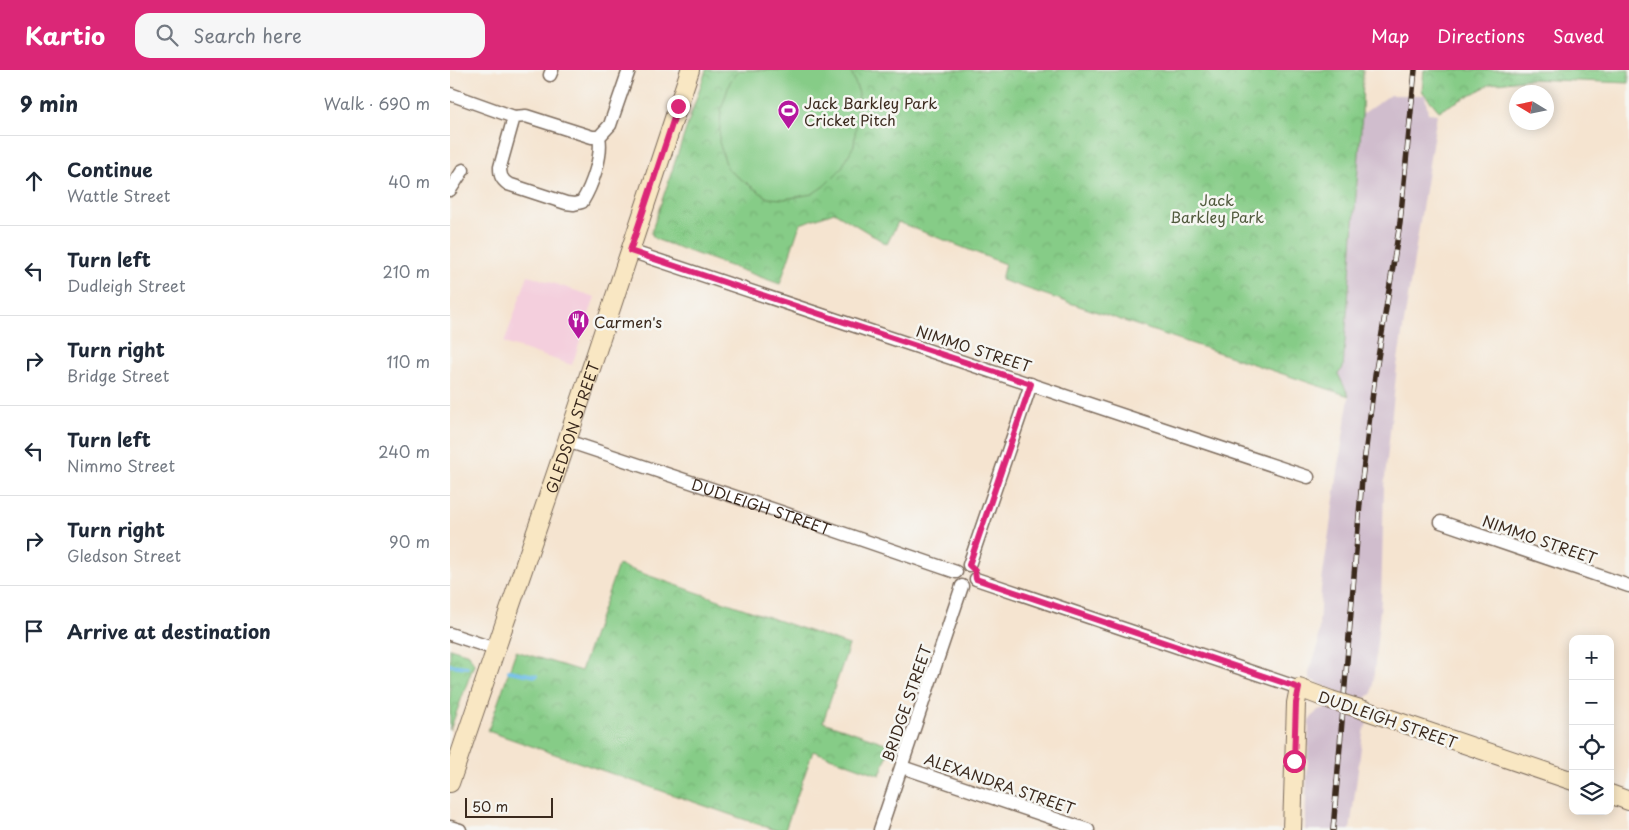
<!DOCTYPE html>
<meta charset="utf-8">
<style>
body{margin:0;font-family:"Playpen Sans",sans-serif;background:#f6f6f7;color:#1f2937}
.controls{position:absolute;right:15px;bottom:15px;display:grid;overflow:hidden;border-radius:10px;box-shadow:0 2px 12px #0003}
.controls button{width:45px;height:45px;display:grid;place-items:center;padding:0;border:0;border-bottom:1px solid #e0e1e3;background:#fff;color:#1f2937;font:25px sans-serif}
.compass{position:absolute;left:1059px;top:15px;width:45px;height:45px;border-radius:50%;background:#fff;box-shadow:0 2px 12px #0003;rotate:280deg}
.scale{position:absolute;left:15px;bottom:12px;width:88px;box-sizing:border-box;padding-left:5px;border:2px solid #3b2a1e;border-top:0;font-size:14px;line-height:18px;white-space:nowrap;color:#3b2a1e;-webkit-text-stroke:4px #f6f6f2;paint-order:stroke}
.stop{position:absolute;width:15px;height:15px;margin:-11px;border:4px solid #db2777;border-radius:50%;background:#fff}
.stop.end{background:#db2777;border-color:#fff;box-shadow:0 1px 5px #0008}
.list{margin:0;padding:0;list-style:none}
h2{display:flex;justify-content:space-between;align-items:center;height:65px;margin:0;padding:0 20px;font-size:21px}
h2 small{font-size:16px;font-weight:400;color:#747a83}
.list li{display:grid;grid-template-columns:32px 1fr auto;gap:15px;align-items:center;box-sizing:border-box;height:90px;padding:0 20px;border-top:1px solid #e0e1e3}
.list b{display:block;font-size:19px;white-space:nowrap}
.list p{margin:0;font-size:16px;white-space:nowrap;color:#747a83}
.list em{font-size:16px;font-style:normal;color:#747a83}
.icon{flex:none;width:28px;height:28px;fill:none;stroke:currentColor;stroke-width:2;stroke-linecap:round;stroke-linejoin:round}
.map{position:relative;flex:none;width:1179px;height:760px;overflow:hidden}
header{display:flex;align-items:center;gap:30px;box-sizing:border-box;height:70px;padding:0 25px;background:#db2777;color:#fff}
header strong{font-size:24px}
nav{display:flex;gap:28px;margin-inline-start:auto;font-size:18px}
.search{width:350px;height:45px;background:#f6f6f7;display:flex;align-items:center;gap:12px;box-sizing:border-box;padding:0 18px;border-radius:15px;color:#747a83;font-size:19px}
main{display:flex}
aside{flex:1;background:#fff}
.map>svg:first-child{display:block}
</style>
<header>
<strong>Kartio</strong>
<div class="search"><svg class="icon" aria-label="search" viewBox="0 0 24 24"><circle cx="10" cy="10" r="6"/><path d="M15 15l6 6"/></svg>Search here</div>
<nav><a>Map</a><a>Directions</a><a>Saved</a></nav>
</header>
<main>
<aside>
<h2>9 min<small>Walk · 690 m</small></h2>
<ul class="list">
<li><svg class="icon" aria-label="ahead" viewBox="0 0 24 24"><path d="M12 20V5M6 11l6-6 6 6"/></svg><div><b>Continue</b><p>Wattle Street</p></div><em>40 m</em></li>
<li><svg class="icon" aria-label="left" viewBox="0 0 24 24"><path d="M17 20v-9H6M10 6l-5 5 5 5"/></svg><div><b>Turn left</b><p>Dudleigh Street</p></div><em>210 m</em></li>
<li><svg class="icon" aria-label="right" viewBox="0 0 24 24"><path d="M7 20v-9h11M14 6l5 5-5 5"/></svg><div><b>Turn right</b><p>Bridge Street</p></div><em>110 m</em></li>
<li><svg class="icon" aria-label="left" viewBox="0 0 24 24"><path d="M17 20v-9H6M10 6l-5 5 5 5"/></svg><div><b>Turn left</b><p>Nimmo Street</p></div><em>240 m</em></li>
<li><svg class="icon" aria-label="right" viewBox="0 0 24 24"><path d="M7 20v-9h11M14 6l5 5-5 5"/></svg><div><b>Turn right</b><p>Gledson Street</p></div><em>90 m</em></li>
<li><svg class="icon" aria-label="arrive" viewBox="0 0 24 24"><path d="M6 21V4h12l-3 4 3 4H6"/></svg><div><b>Arrive at destination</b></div></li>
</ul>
</aside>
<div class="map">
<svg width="1179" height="760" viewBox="0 0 1179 760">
<defs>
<pattern id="park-crowns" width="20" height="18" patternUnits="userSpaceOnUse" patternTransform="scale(1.25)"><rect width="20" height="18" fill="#86cc87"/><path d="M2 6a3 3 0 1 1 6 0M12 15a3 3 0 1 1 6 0" fill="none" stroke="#75af74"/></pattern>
</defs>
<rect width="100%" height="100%" fill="#f6f6f2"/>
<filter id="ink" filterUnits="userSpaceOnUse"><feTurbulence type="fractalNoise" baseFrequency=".02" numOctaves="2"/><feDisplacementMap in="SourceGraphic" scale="10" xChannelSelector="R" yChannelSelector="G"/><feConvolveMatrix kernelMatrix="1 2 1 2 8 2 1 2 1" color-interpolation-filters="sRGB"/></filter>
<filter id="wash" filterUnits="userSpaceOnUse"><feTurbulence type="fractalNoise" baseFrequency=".0096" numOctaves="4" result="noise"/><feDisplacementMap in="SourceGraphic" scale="20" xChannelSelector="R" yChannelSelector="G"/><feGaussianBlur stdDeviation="1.12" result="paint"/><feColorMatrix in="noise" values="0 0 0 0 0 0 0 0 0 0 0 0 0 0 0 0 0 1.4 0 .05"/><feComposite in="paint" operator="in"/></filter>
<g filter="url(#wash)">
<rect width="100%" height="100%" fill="#f5e4d0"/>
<!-- built -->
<path fill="#f4cfdd" d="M78 205 145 227 122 295 54 273Z"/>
<!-- railway -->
<path fill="#d0bdcd" d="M940 25H975L978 43 987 44 947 296 934 417 931 530 922 623 914 630 883 620 859 609V602L868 577 871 518 899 326 888 304 911 45Z
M881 637 911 647 917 654 913 663 900 760H855L859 651 868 640Z"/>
<!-- park -->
<path fill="url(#park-crowns)" stroke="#607b52" d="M256 0H913L912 45 893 298 888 304 899 326 551 210 555 194 448 152 437 174 384 142 350 154 330 214 205 169 201 163Z
M974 0H1179V13L1078 9 1041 14 989 41 972 21Z
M168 495 399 575 373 652 441 675 430 705 363 681 335 760H325L38 661 66 581 131 601Z
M0 578 19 584 24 594 0 660Z"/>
<!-- pitch -->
<path fill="#86cc87" stroke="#607b52" d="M289 0H400L409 23 404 75 391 99 374 116 362 124 334 129 318 128 278 100 269 72 271 40 280 12Z"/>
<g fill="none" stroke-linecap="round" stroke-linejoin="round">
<!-- stream -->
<path stroke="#70bdea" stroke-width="4" d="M0 595 17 597
M59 601 86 606"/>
</g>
</g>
<g filter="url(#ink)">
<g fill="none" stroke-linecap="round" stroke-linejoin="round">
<defs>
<g id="street">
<path d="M100 5 102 0"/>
<path d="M0 24 64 47"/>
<path d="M149 67C153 85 142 116 132 132L124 134 116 133 58 114C51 109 50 105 50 97L64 47 76 46 142 67H149L160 55 179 0"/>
<path d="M0 120 13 100"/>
<path d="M180 181 858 407"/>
<path id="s1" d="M117 371 325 440 506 502"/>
<path d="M991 452 1179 516"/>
<path d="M519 495 581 314"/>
<path d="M526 509 849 618"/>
<path d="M0 564 45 579"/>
<path d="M452 697 638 760"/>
<path d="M0 757 10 760"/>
<path d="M430 760 512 516"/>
</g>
<g id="secondary">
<path d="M914 640 1123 711"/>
<path id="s2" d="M0 713 117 371 240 0"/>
<path d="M1160 724 1179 731"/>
<path d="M842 760 846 633 849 618 881 630"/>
</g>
</defs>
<!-- street casing -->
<use href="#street" stroke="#7c6b5c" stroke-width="15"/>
<!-- secondary casing -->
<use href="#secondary" stroke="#7c6b5c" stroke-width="20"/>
<!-- street -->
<use href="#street" stroke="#fff" stroke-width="12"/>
<!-- secondary -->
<use href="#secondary" stroke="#f9e7c3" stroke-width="18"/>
<defs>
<path id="rail" d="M883 760 912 409 925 306 950 153 965 0"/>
</defs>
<!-- rail casing -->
<use href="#rail" stroke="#3b2a1e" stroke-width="5.5"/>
<!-- rail -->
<use href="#rail" stroke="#f6f6f2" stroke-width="4" stroke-dasharray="11" stroke-linecap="butt"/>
<defs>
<path id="secondary-bridge" d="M881 630 914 640"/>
</defs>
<!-- secondary-bridge casing -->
<use href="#secondary-bridge" stroke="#7c6b5c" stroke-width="20" stroke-linecap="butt"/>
<!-- secondary-bridge -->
<use href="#secondary-bridge" stroke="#f9e7c3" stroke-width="18"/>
</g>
</g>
<g fill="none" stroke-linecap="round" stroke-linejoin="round" filter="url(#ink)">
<!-- route -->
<path stroke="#db2777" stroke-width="6" d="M228 36 180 181 581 314 519 495 525 501 526 509 849 618 846 633 844 691"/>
</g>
<!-- icons -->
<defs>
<symbol id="stadium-pin" viewBox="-11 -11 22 30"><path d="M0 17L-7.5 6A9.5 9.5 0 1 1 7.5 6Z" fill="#b5179e" stroke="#f6f6f2"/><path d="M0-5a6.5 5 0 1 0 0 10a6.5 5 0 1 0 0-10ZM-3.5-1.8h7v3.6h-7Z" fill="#fff"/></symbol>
<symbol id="restaurant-pin" viewBox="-11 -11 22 30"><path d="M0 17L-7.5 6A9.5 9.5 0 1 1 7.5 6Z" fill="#b5179e" stroke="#f6f6f2"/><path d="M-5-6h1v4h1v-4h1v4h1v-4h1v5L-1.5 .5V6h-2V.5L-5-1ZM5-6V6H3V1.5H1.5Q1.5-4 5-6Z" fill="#fff"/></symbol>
</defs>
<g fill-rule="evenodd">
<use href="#stadium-pin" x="326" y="28" width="25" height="34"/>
<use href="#restaurant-pin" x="116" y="238" width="25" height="34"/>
</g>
<g text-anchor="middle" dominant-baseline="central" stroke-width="5" stroke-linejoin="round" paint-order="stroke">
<!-- poi labels -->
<g font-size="15" fill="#3b2a1e" stroke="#f6f6f2" text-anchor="start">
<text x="354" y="32">Jack Barkley Park<tspan x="354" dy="17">Cricket Pitch</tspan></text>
<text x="144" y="251">Carmen's</text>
</g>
<!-- park labels -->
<g font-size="15" fill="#525b3e" stroke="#f6f6f2">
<text x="767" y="129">Jack<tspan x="767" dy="17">Barkley Park</tspan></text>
</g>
<!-- street labels -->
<g font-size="15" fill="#3b2a1e" stroke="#f6f6f2">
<text transform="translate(524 278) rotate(18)">NIMMO STREET</text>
<text stroke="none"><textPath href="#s2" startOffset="376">GLEDSON STREET</textPath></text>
<text stroke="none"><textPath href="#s1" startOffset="205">DUDLEIGH STREET</textPath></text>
<text transform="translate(1090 469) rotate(19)">NIMMO STREET</text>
<text transform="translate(456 633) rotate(-71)">BRIDGE STREET</text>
<text transform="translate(938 649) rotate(19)">DUDLEIGH STREET</text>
<text transform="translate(550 713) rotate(19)">ALEXANDRA STREET</text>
</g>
</g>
</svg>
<div class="controls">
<button>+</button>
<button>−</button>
<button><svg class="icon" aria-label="locate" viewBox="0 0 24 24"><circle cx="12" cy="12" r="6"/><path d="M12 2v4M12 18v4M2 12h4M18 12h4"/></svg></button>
<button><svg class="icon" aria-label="layers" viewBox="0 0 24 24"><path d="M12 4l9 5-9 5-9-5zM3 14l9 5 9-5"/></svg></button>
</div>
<svg class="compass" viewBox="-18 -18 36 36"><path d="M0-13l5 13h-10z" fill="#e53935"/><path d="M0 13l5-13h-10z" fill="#747a83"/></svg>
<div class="scale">50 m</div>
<div class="stop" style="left:844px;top:691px"></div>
<div class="stop end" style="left:228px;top:36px"></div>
</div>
</main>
